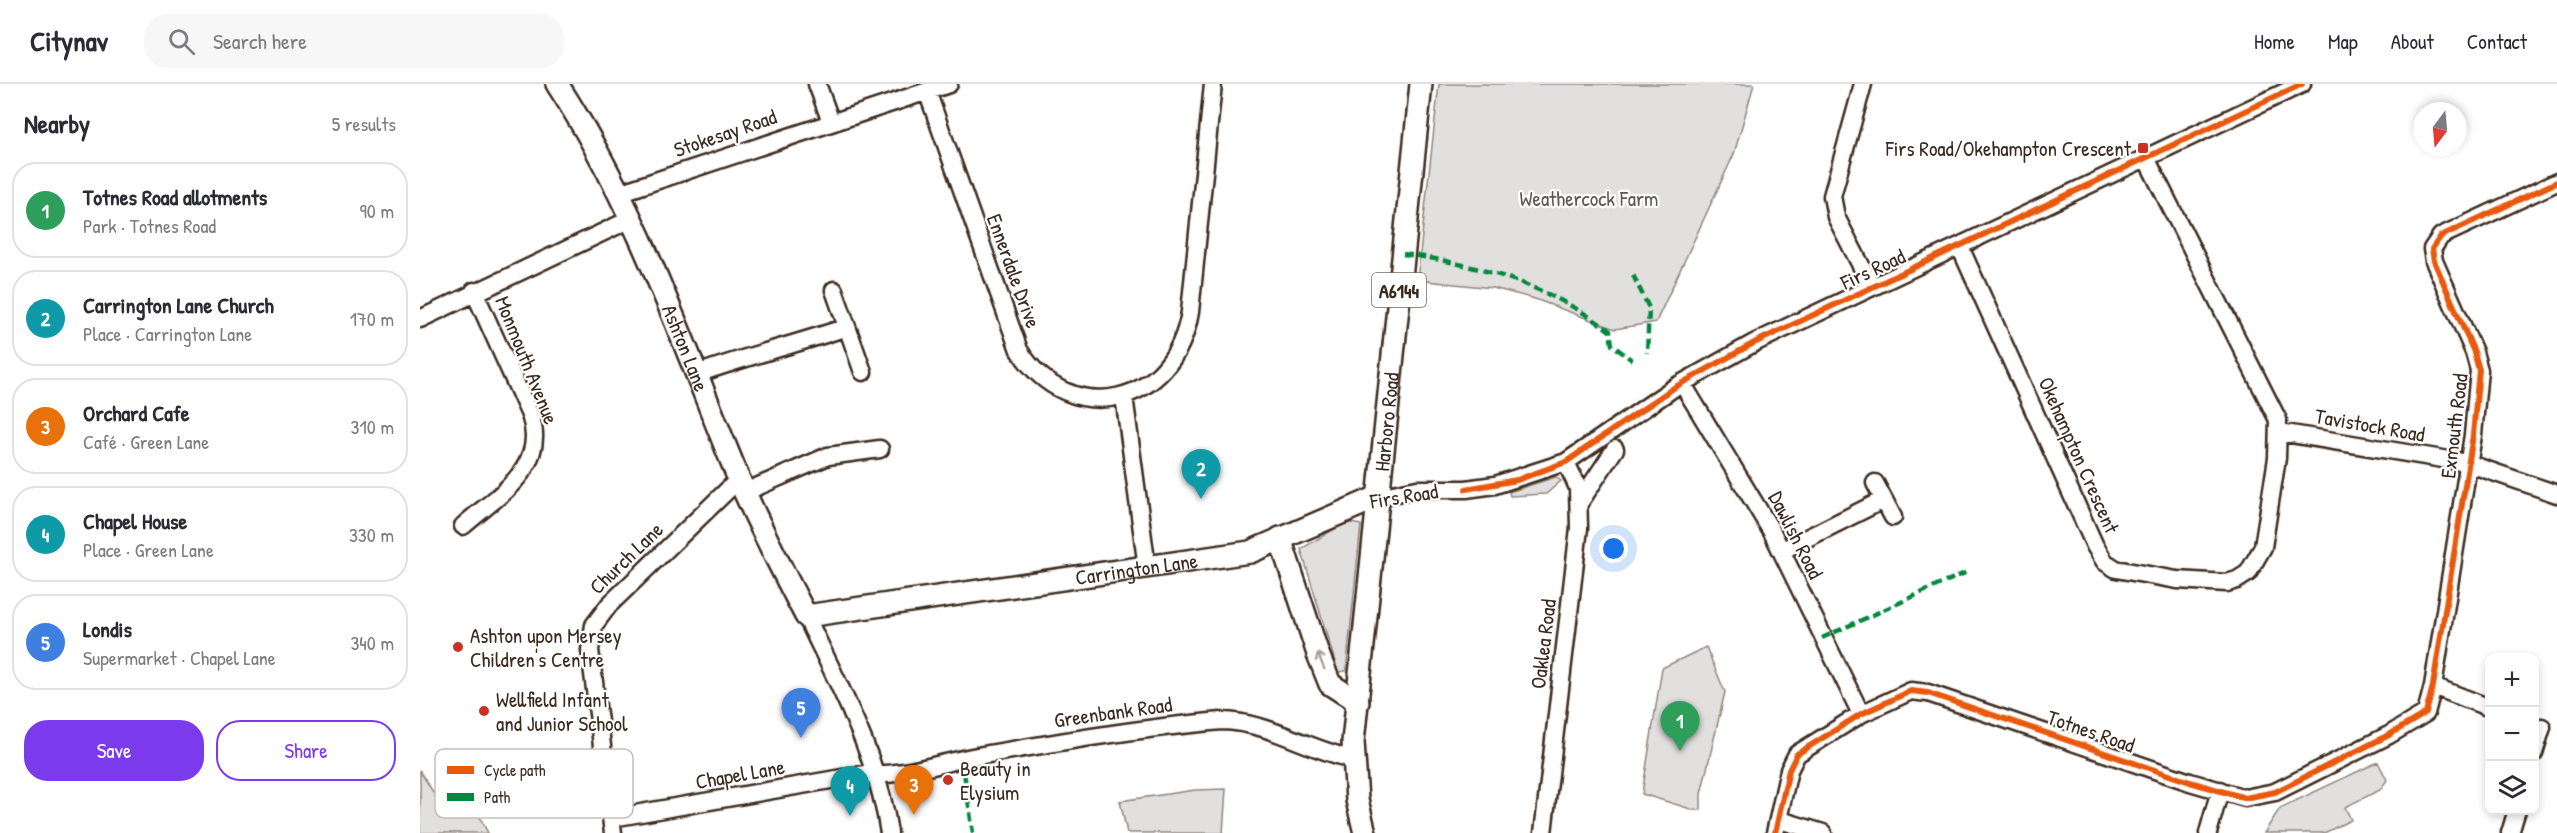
<!DOCTYPE html>
<meta charset="utf-8">
<style>
body{margin:0;font-family:"Patrick Hand",sans-serif;background:#f7f7f7;color:#2b2b33}
.controls{position:absolute;right:18px;bottom:18px;display:grid;overflow:hidden;border-radius:12px;box-shadow:0 3px 9px #0003}
.controls button{width:54px;height:54px;display:grid;place-items:center;padding:0;border:0;border-bottom:2px solid #e1e1e2;background:#fff;color:#2b2b33;font:30px sans-serif}
.compass{position:absolute;left:1993px;top:18px;width:54px;height:54px;border-radius:50%;background:#fff;box-shadow:0 3px 9px #0003;rotate:196deg}
.you{position:absolute;left:1194px;top:465px;width:21px;height:21px;margin:-15px;border:4px solid #fff;border-radius:50%;background:#1a73e8;box-shadow:0 0 0 9px #1a73e833}
.badge{display:grid;place-items:center;width:39px;height:39px;border-radius:50%;background:#7c3aed;color:#fff;font-size:20px;font-weight:700}
.pin{position:absolute;translate:-50% -50px;filter:drop-shadow(0 2px 3px #0008)}
.pin::after{content:'';position:absolute;top:32px;width:21px;height:18px;background:inherit;clip-path:polygon(0 0,100% 0,50% 100%)}
.list{margin:0;padding:0;list-style:none}
h2{display:flex;justify-content:space-between;align-items:center;height:78px;margin:0;padding:0 24px;font-size:26px}
h2 small{font-size:20px;font-weight:400;color:#7c7c81}
.list li{display:grid;grid-template-columns:39px 1fr auto;gap:18px;align-items:center;box-sizing:border-box;height:96px;margin:0 12px 12px;padding:0 12px;border:2px solid #e1e1e2;border-radius:24px}
.list b{display:block;font-size:22px;white-space:nowrap}
.list p{margin:0;font-size:20px;white-space:nowrap;color:#7c7c81}
.list em{font-size:20px;font-style:normal;color:#7c7c81}
.actions{display:flex;gap:12px;padding:18px 24px}
.actions a{flex:1;padding:14px 0;border:2px solid #7c3aed;border-radius:24px;text-align:center;font-size:21px;color:#7c3aed}
.actions .main{background:#7c3aed;color:#fff}
.icon{flex:none;width:33px;height:33px;fill:none;stroke:currentColor;stroke-width:2;stroke-linecap:round;stroke-linejoin:round}
.map{position:relative;flex:none;width:2137px;height:749px;overflow:hidden}
header{display:flex;align-items:center;gap:36px;box-sizing:border-box;height:84px;padding:0 30px;background:#fff;border-bottom:2px solid #e1e1e2}
header strong{font-size:28px}
nav{display:flex;gap:33px;margin-inline-start:auto;font-size:21px}
.search{width:420px;height:54px;background:#f7f7f7;display:flex;align-items:center;gap:15px;box-sizing:border-box;padding:0 21px;border-radius:24px;color:#7c7c81;font-size:22px}
main{display:flex}
aside{flex:1;background:#fff}
.map>svg:first-child{display:block}
</style>
<header>
<strong>Citynav</strong>
<div class="search"><svg class="icon" aria-label="search" viewBox="0 0 24 24"><circle cx="10" cy="10" r="6"/><path d="M15 15l6 6"/></svg>Search here</div>
<nav><a>Home</a><a>Map</a><a>About</a><a>Contact</a></nav>
</header>
<main>
<aside>
<h2>Nearby<small>5 results</small></h2>
<ul class="list">
<li><span class="badge" style="background:#2e9e5b">1</span><div><b>Totnes Road allotments</b><p>Park · Totnes Road</p></div><em>90 m</em></li>
<li><span class="badge" style="background:#0f9aa8">2</span><div><b>Carrington Lane Church</b><p>Place · Carrington Lane</p></div><em>170 m</em></li>
<li><span class="badge" style="background:#e8710a">3</span><div><b>Orchard Cafe</b><p>Café · Green Lane</p></div><em>310 m</em></li>
<li><span class="badge" style="background:#0f9aa8">4</span><div><b>Chapel House</b><p>Place · Green Lane</p></div><em>330 m</em></li>
<li><span class="badge" style="background:#3f7fe0">5</span><div><b>Londis</b><p>Supermarket · Chapel Lane</p></div><em>340 m</em></li>
</ul>
<div class="actions"><a class="main">Save</a><a>Share</a></div>
</aside>
<div class="map">
<svg width="2137" height="749" viewBox="0 0 2137 749">
<rect width="100%" height="100%" fill="#fff"/>
<filter id="ink" filterUnits="userSpaceOnUse"><feTurbulence type="fractalNoise" baseFrequency=".0167" numOctaves="2"/><feDisplacementMap in="SourceGraphic" scale="12" xChannelSelector="R" yChannelSelector="G"/><feConvolveMatrix kernelMatrix="1 2 1 2 8 2 1 2 1" color-interpolation-filters="sRGB"/></filter>
<g filter="url(#ink)">
<!-- green -->
<path fill="#e2e0de" stroke="#8e857e" stroke-width="1.5" d="M1019 0H1334L1314 70 1236 238 1195 245 1115 215 1073 204 997 196Z
M1136 393 1141 397 1126 410 1090 412 1089 408Z
M932 439 941 441 926 587 918 588 881 465 921 441Z
M1286 563 1305 608 1281 710V726H1274L1222 710 1242 584Z
M1958 678 1967 696 1960 706 1925 723 1931 736 1904 749H1844L1860 724Z
M0 687 29 734 52 718 68 749H0Z
M806 705 803 749H707L700 717 775 706Z"/>
<g fill="none" stroke-linecap="round" stroke-linejoin="round">
<defs>
<path id="minor" d="M397 0 411 38
M1443 0 1412 112 1416 133 1452 203
M507 7 599 266C650 347 755 322 770 228L793 0
M199 109 529 0
M1540 163 1675 462 1685 478 1696 485 1757 496 1807 499 1817 496 1828 489 1843 463 1857 374 1858 336 1727 76
M414 206 443 288
M0 235 211 135
M277 290C327 272 377 260 427 243
M1262 299 1352 448 1441 630
M704 312 727 484
M1859 348 2047 379 2137 410
M1455 399 1473 433
M325 408 408 372 460 365
M958 413 997 405H1046L1075 401 1146 378 1255 303 1334 259 1882 0
M1160 418 1195 365
M43 442C78 411 129 383 110 331L54 207
M1361 467 1463 416
M386 532C419 602 458 672 469 749
M2013 602 2070 624
M2114 669 2122 643
M192 734 445 690C483 693 519 679 557 672 638 658 720 644 802 637 849 638 888 666 933 675
M1360 736 1403 749
M193 749 170 566 174 541 189 521 319 395
M1123 749 1159 444 1158 404 1146 378
M1355 749 1369 686 1377 670 1441 630 1491 607 1508 609 1770 698 1825 714 1855 708 1969 651 2006 629 2013 602 2053 351 2059 286 2054 268 2014 177 2012 165 2021 152 2137 98
M1788 749 1800 706
M2090 749 2097 726"/>
<g id="major">
<path id="s1" d="M137 0C216 121 263 260 318 393 338 440 362 486 386 532L830 468 958 413"/>
<path d="M860 454 898 570 910 600 938 618"/>
<path id="s2" d="M945 749 937 716 933 658 1001 0"/>
</g>
</defs>
<!-- minor casing -->
<use href="#minor" stroke="#3b2a1e" stroke-width="21"/>
<!-- major casing -->
<use href="#major" stroke="#3b2a1e" stroke-width="26"/>
<!-- minor -->
<use href="#minor" stroke="#fff" stroke-width="16"/>
<!-- major -->
<use href="#major" stroke="#fff" stroke-width="21"/>
<!-- quiet -->
<path stroke="#00873e" stroke-width="4.5" stroke-dasharray="9 4.5" stroke-linecap="butt" d="M983 170C1055 179 1132 203 1190 247L1192 261 1212 276
M1213 191 1229 224 1227 269
M1402 554 1547 488
M542 675 553 749"/>
<defs>
<path id="cycleway" d="M1046 405 1097 396 1146 378 1255 303 1334 259 1882 0
M1355 749 1369 686 1377 670 1441 630 1491 607 1508 609 1770 698 1825 714 1855 708 1969 651 2006 629 2013 602 2053 351 2059 286 2054 268 2014 177 2012 165 2021 152 2137 98"/>
</defs>
<!-- cycleway casing -->
<use href="#cycleway" stroke="#fff" stroke-width="10"/>
<!-- cycleway -->
<use href="#cycleway" stroke="#e8590c" stroke-width="6"/>
</g>
<!-- one-way arrows -->
<defs><path id="oneway-shaft" d="M-6 0H5M1.5-3L5.5 0L1.5 3" fill="none" stroke-width="1.6" stroke-linecap="round" stroke-linejoin="round" transform="scale(1.5)"/></defs>
<use stroke="#a79f9a" href="#oneway-shaft" transform="translate(901 577) rotate(-112)"/>
</g>
<!-- markers -->
<g fill="#c8321e" stroke="#fff" stroke-width="2">
<rect x="1717" y="58" width="12" height="12" rx="3"/>
<circle cx="38" cy="563" r="6"/>
<circle cx="64" cy="627" r="6"/>
<circle cx="528" cy="696" r="6"/>
</g>
<g text-anchor="middle" dominant-baseline="central" stroke-width="4.5" stroke-linejoin="round" paint-order="stroke">
<!-- shield labels -->
<rect fill="#fff" stroke="#766a62" stroke-width="1.5" x="952" y="189" width="54" height="34" rx="4.5"/>
<g font-size="20" font-weight="bold" fill="#3b2a1e">
<text x="979" y="206">A6144</text>
</g>
<!-- street labels -->
<g font-size="21" fill="#3b2a1e" stroke="#fff">
<text transform="translate(305 49) rotate(-19)">Stokesay Road</text>
<text transform="translate(1453 185) rotate(-25)">Firs Road</text>
<text transform="translate(594 187) rotate(70)">Ennerdale Drive</text>
<text stroke="none"><textPath href="#s1" startOffset="294">Ashton Lane</textPath></text>
<text transform="translate(107 276) rotate(68)">Monmouth Avenue</text>
<text stroke="none"><textPath href="#s2" startOffset="414">Harboro Road</textPath></text>
<text transform="translate(1950 341) rotate(10)">Tavistock Road</text>
<text transform="translate(2034 342) rotate(-83)">Exmouth Road</text>
<text transform="translate(1659 371) rotate(66)">Okehampton Crescent</text>
<text transform="translate(984 412) rotate(-9)">Firs Road</text>
<text transform="translate(1376 451) rotate(63)">Dawlish Road</text>
<text transform="translate(206 474) rotate(-44)">Church Lane</text>
<text stroke="none"><textPath href="#s1" startOffset="922">Carrington Lane</textPath></text>
<text transform="translate(1123 560) rotate(-83)">Oaklea Road</text>
<text transform="translate(693 628) rotate(-8)">Greenbank Road</text>
<text transform="translate(1671 647) rotate(19)">Totnes Road</text>
<text transform="translate(320 690) rotate(-10)">Chapel Lane</text>
</g>
<!-- poi labels -->
<g font-size="21" fill="#3b2a1e" stroke="#fff" text-anchor="start">
<text x="1711" y="64" text-anchor="end">Firs Road/Okehampton Crescent</text>
<text x="50" y="551">Ashton upon Mersey<tspan x="50" dy="24">Children's Centre</tspan></text>
<text x="76" y="615">Wellfield Infant<tspan x="76" dy="24">and Junior School</tspan></text>
<text x="540" y="684">Beauty in<tspan x="540" dy="24">Elysium</tspan></text>
</g>
<!-- park labels -->
<g font-size="21" fill="#65584e" stroke="#fff">
<text x="1169" y="114">Weathercock Farm</text>
</g>
</g>
<!-- legend -->
<rect x="15" y="665" width="198" height="69" rx="9" fill="#fff" stroke="#c4bfbc" stroke-width="1.5"/>
<rect x="27" y="682" width="27" height="8" fill="#e8590c"/>
<rect x="27" y="709" width="27" height="8" fill="#00873e"/>
<g font-size="16" fill="#3b2a1e">
<text x="64" y="692">Cycle path</text>
<text x="64" y="719">Path</text>
</g>
</svg>
<div class="controls">
<button>+</button>
<button>−</button>
<button><svg class="icon" aria-label="layers" viewBox="0 0 24 24"><path d="M12 4l9 5-9 5-9-5zM3 14l9 5 9-5"/></svg></button>
</div>
<svg class="compass" viewBox="-18 -18 36 36"><path d="M0-13l5 13h-10z" fill="#e53935"/><path d="M0 13l5-13h-10z" fill="#7c7c81"/></svg>
<div class="you"></div>
<div class="pin badge" style="left:1260px;top:667px;background:#2e9e5b">1</div>
<div class="pin badge" style="left:781px;top:415px;background:#0f9aa8">2</div>
<div class="pin badge" style="left:494px;top:731px;background:#e8710a">3</div>
<div class="pin badge" style="left:430px;top:732px;background:#0f9aa8">4</div>
<div class="pin badge" style="left:381px;top:654px;background:#3f7fe0">5</div>
</div>
</main>
